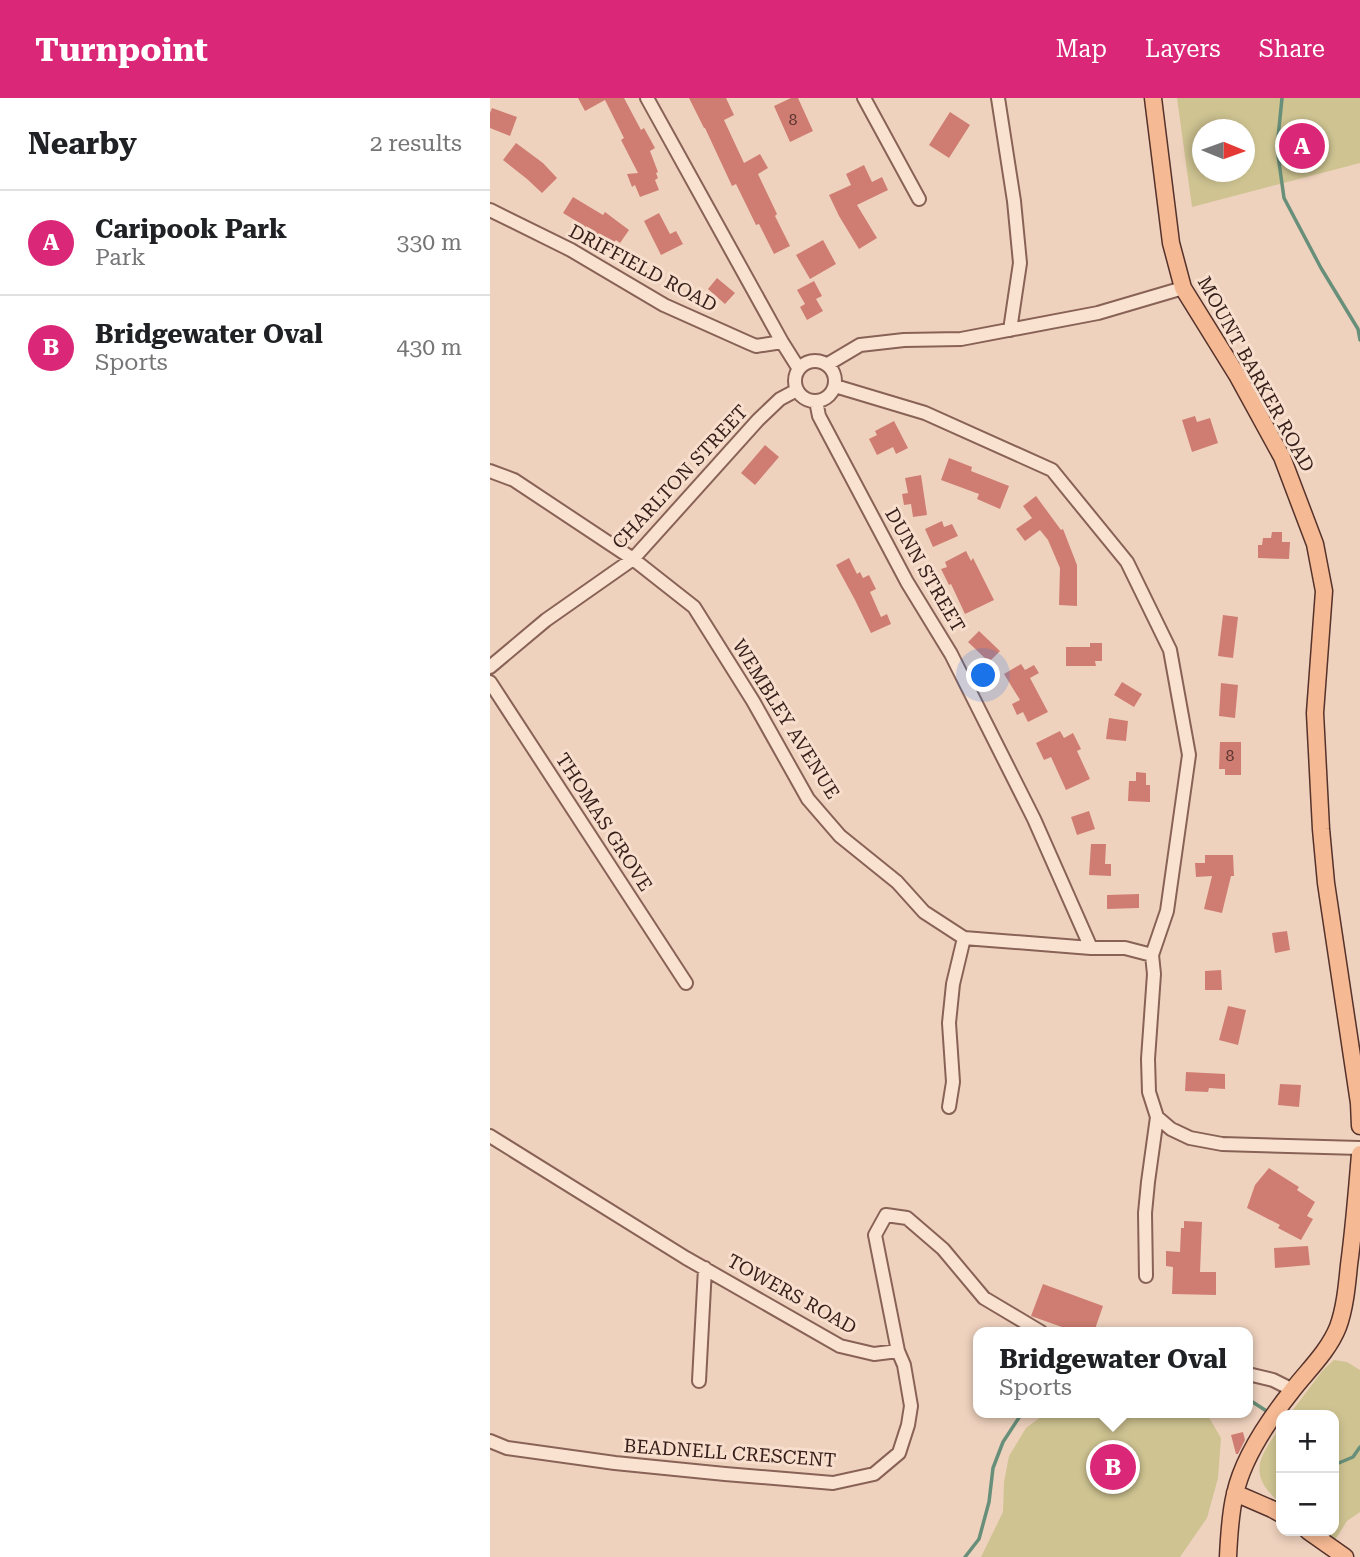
<!DOCTYPE html>
<meta charset="utf-8">
<style>
body{margin:0;font-family:"Roboto Serif",serif;background:#f2f2f2;color:#202124}
.controls{position:absolute;right:21px;bottom:21px;display:grid;overflow:hidden;border-radius:14px;box-shadow:0 4px 10px #0003}
.controls button{width:63px;height:63px;display:grid;place-items:center;padding:0;border:0;border-bottom:2px solid #e0e0e0;background:#fff;color:#202124;font:35px sans-serif}
.compass{position:absolute;left:702px;top:21px;width:63px;height:63px;border-radius:50%;background:#fff;box-shadow:0 4px 10px #0003;rotate:91deg}
.you{position:absolute;left:494px;top:578px;width:24px;height:24px;margin:-18px;border:5px solid #fff;border-radius:50%;background:#1a73e8;box-shadow:0 0 0 10px #1a73e833}
.badge{display:grid;place-items:center;width:46px;height:46px;border-radius:50%;background:#db2777;color:#fff;font-size:23px;font-weight:700}
.pin{position:absolute;translate:-50% -50%;border:4px solid #fff;box-shadow:0 2px 7px #0006}
.popup{position:absolute;left:483px;top:1229px;width:280px;height:91px;box-sizing:border-box;display:grid;place-content:center;border-radius:14px;background:#fff;filter:drop-shadow(0 2px 5px #0005);font-size:23px;white-space:nowrap;color:#757577}
.popup b{font-size:26px;color:#202124}
.popup::after{content:'';position:absolute;left:50%;top:100%;margin-left:-14px;border:14px solid transparent;border-top-color:#fff}
.list{margin:0;padding:0;list-style:none}
h2{display:flex;justify-content:space-between;align-items:center;height:91px;margin:0;padding:0 28px;font-size:30px}
h2 small{font-size:23px;font-weight:400;color:#757577}
.list li{display:grid;grid-template-columns:46px 1fr auto;gap:21px;align-items:center;box-sizing:border-box;height:105px;padding:0 28px;border-top:2px solid #e0e0e0}
.list b{display:block;font-size:26px;white-space:nowrap}
.list p{margin:0;font-size:23px;white-space:nowrap;color:#757577}
.list em{font-size:23px;font-style:normal;color:#757577}
.map{position:relative;flex:none;width:870px;height:1459px;overflow:hidden}
header{display:flex;align-items:center;gap:42px;box-sizing:border-box;height:98px;padding:0 35px;background:#db2777;color:#fff}
header strong{font-size:33px}
nav{display:flex;gap:38px;margin-inline-start:auto;font-size:24px}
main{display:flex}
aside{flex:1;background:#fff}
.map>svg:first-child{display:block}
</style>
<header>
<strong>Turnpoint</strong>
<nav><a>Map</a><a>Layers</a><a>Share</a></nav>
</header>
<main>
<aside>
<h2>Nearby<small>2 results</small></h2>
<ul class="list">
<li><span class="badge">A</span><div><b>Caripook Park</b><p>Park</p></div><em>330 m</em></li>
<li><span class="badge">B</span><div><b>Bridgewater Oval</b><p>Sports</p></div><em>430 m</em></li>
</ul>
</aside>
<div class="map">
<svg width="870" height="1459" viewBox="0 0 870 1459">
<rect width="100%" height="100%" fill="#efd2be"/>
<!-- green -->
<path fill="#cec391" fill-rule="evenodd" d="M687 0H870V65L702 109ZM712 32H754V74H712Z
M844 1262 857 1264 870 1272V1414L857 1423 845 1442 831 1433H844V1317H799L833 1272Z
M556 1315 717 1316 731 1340 728 1380 717 1420 690 1459H491L513 1414 514 1384 519 1358 536 1330Z
M791 1328V1406C757 1376 768 1361 791 1328Z"/>
<g fill="none" stroke-linecap="round" stroke-linejoin="round">
<!-- stream -->
<path stroke="#688f7a" stroke-width="3.5" d="M792 0 787 50 794 100 831 170 868 231 870 242
M758 1301 778 1314
M844 1367 863 1359 870 1349
M475 1459 489 1441 499 1404 503 1370 513 1344 532 1315"/>
</g>
<!-- building -->
<path fill="#cf7d72" d="M88 0H134L151 32 154 30 165 50 160 53 168 74 166 75 168 80 165 82 169 92 150 99 145 87 142 89 137 76 148 75 131 42 134 40 115 2 95 13Z
M199 0H236L244 17 234 22 254 65 270 56 278 70 268 76 287 116 285 118 300 148 284 156 269 126 266 127 246 86 242 88 215 30H214Z
M301 0H308L323 33 300 44 284 8Z
M2 10 27 19 20 38 0 30V15Z
M460 14 480 27 459 60 439 47Z
M26 45 53 65 67 80 52 95 37 81 13 62Z
M374 67 382 84 392 79 398 92 367 107 387 140 369 151 349 118 339 97 361 87 356 76Z
M83 99 113 117 115 114 139 132 130 145 126 142 122 147 96 128V129L73 115Z
M169 115 180 136 186 133 193 146 171 157 154 123Z
M333 142 346 166 320 181 306 157Z
M227 180 245 195 235 206 218 191Z
M324 183 332 198 326 201 333 213 317 222 310 209 315 206 307 192Z
M705 318 707 324 720 320 728 345 702 354 692 322Z
M404 323 418 350 406 356 403 349 387 357 379 341 387 337 385 333Z
M275 347 289 359 265 387 251 375Z
M459 360 482 369 481 373 519 388 510 411 487 401 489 396 451 382Z
M431 377 437 417 423 419 421 406 414 407 412 396 418 395 415 380Z
M546 398 571 432 573 431 587 467V508L569 507 570 470 558 442 550 432 535 443 526 431 542 420 533 408Z
M452 423 454 429 462 426 468 438 443 449 435 431Z
M782 434H792V444H800L799 461 768 460V447H772L773 440H781Z
M476 453 481 463 483 460 504 502 475 516 461 486 459 487 451 471 457 469 455 464Z
M359 460 367 476 370 474 373 480 379 477 386 491 380 494 391 519 397 516 401 526 381 535 365 502 346 467Z
M733 517 748 519 743 560 728 558Z
M489 533 510 553 499 564 478 544Z
M600 545H612V563H605L606 568H576V549H600Z
M531 566 535 572 544 567 549 575 540 580 558 614 538 624 533 614 527 617 522 606 530 602 514 576Z
M632 584 652 596 644 609 624 597Z
M731 585 748 587 745 620 729 618Z
M619 620 638 623 636 643 616 641Z
M570 633 574 640 583 635 591 651 587 653 600 681 576 692 561 659 554 662 546 645Z
M730 644H751V677H735V671H729Z
M646 674 656 675V687H660V704L638 703 639 683H646Z
M599 713 605 731 587 737 581 719Z
M601 746H616L615 766H621V778L599 777Z
M715 757H743L744 778H741L732 815 714 811 722 778 706 779 705 765H715Z
M649 796V810L617 811V797Z
M797 833 800 852 785 855 782 835Z
M731 872 732 892H715V873Z
M738 908 756 912 748 947 729 942Z
M696 974 735 976V991L719 990 718 994 695 993Z
M790 986 811 987 809 1009 788 1007Z
M779 1070 809 1089 807 1092 825 1104 817 1118 823 1121 811 1142 788 1130 790 1127 757 1110 765 1087Z
M694 1123 712 1124 710 1174H726V1197L682 1196 683 1169 676 1168V1153L690 1154 691 1130H694Z
M818 1148 820 1167 785 1170 784 1150Z
M553 1186 613 1208 604 1234H586L541 1218Z
M753 1334 755 1342 748 1356H746L741 1337Z"/>
<g fill="none" stroke-linecap="round" stroke-linejoin="round">
<defs>
<path id="minor" d="M157 0 292 244 309 271
M374 0 429 101
M508 0 524 103 530 165 520 232
M0 112 81 152 174 207 259 245 266 248 292 244
M305 283a20 20 0 1 1 40 0a20 20 0 1 1-40 0Z
M338 266 370 247 414 242 471 241 608 215 693 190
M345 288 435 315 562 372 637 464 680 552 699 657 677 813 662 857
M326 303 329 318 417 484 461 556 544 721 601 850
M0 373 24 382 143 461 204 509 263 603 318 701 350 738 407 784 434 814 474 840 601 850H635L662 857 664 876 658 961 659 994 667 1019 681 1031 700 1040 732 1046 870 1050
M0 569 56 522 143 461 268 322 290 301 307 292
M0 584 196 885
M459 1009 463 984 459 925 463 886 474 840
M0 1038 196 1160 350 1248 384 1256 408 1253 385 1137 396 1117 417 1120 453 1151 494 1200 551 1234
M656 1178 655 1115 658 1084 667 1019
M758 1276 783 1282 803 1292
M209 1283 215 1170
M0 1343 17 1350 125 1365 235 1376 343 1385 384 1376 409 1355 418 1327 421 1308 414 1267 408 1253"/>
<path id="major" d="M663 0 681 145 693 190 747 277 792 359 825 446 834 493 825 615 831 731 836 785 869 1005 870 1028
M745 1395 782 1411 791 1416
M818 1433 855 1459
M738 1459C739 1438 740 1416 745 1396 753 1359 778 1323 801 1294 817 1273 838 1254 848 1229 855 1210 857 1187 859 1167 864 1130 867 1093 870 1056"/>
</defs>
<!-- minor casing -->
<use href="#minor" stroke="#886256" stroke-width="16"/>
<!-- major casing -->
<use href="#major" stroke="#55322b" stroke-width="19"/>
<!-- minor -->
<use href="#minor" stroke="#fae2d1" stroke-width="12"/>
<!-- major -->
<use href="#major" stroke="#f5b993" stroke-width="16"/>
</g>
<g text-anchor="middle" dominant-baseline="central" stroke-width="6" stroke-linejoin="round" paint-order="stroke">
<!-- number labels -->
<g font-size="16" fill="#5d3731">
<text x="303" y="21">8</text>
<text x="740" y="657">8</text>
</g>
<!-- street labels -->
<g font-size="19" fill="#37201b" stroke="#f7decd">
<text transform="translate(153 170) rotate(28)">DRIFFIELD ROAD</text>
<text transform="translate(766 276) rotate(61)">MOUNT BARKER ROAD</text>
<text transform="translate(190 379) rotate(-47)">CHARLTON STREET</text>
<text transform="translate(435 472) rotate(60)">DUNN STREET</text>
<text transform="translate(296 621) rotate(58)">WEMBLEY AVENUE</text>
<text transform="translate(114 724) rotate(57)">THOMAS GROVE</text>
<text transform="translate(302 1196) rotate(29)">TOWERS ROAD</text>
<text transform="translate(240 1355) rotate(4)">BEADNELL CRESCENT</text>
</g>
</g>
</svg>
<div class="controls">
<button>+</button>
<button>−</button>
</div>
<svg class="compass" viewBox="-18 -18 36 36"><path d="M0-13l5 13h-10z" fill="#e53935"/><path d="M0 13l5-13h-10z" fill="#757577"/></svg>
<div class="you"></div>
<div class="pin badge" style="left:812px;top:48px">A</div>
<div class="pin badge" style="left:623px;top:1369px">B</div>
<div class="popup"><b>Bridgewater Oval</b>Sports</div>
</div>
</main>
